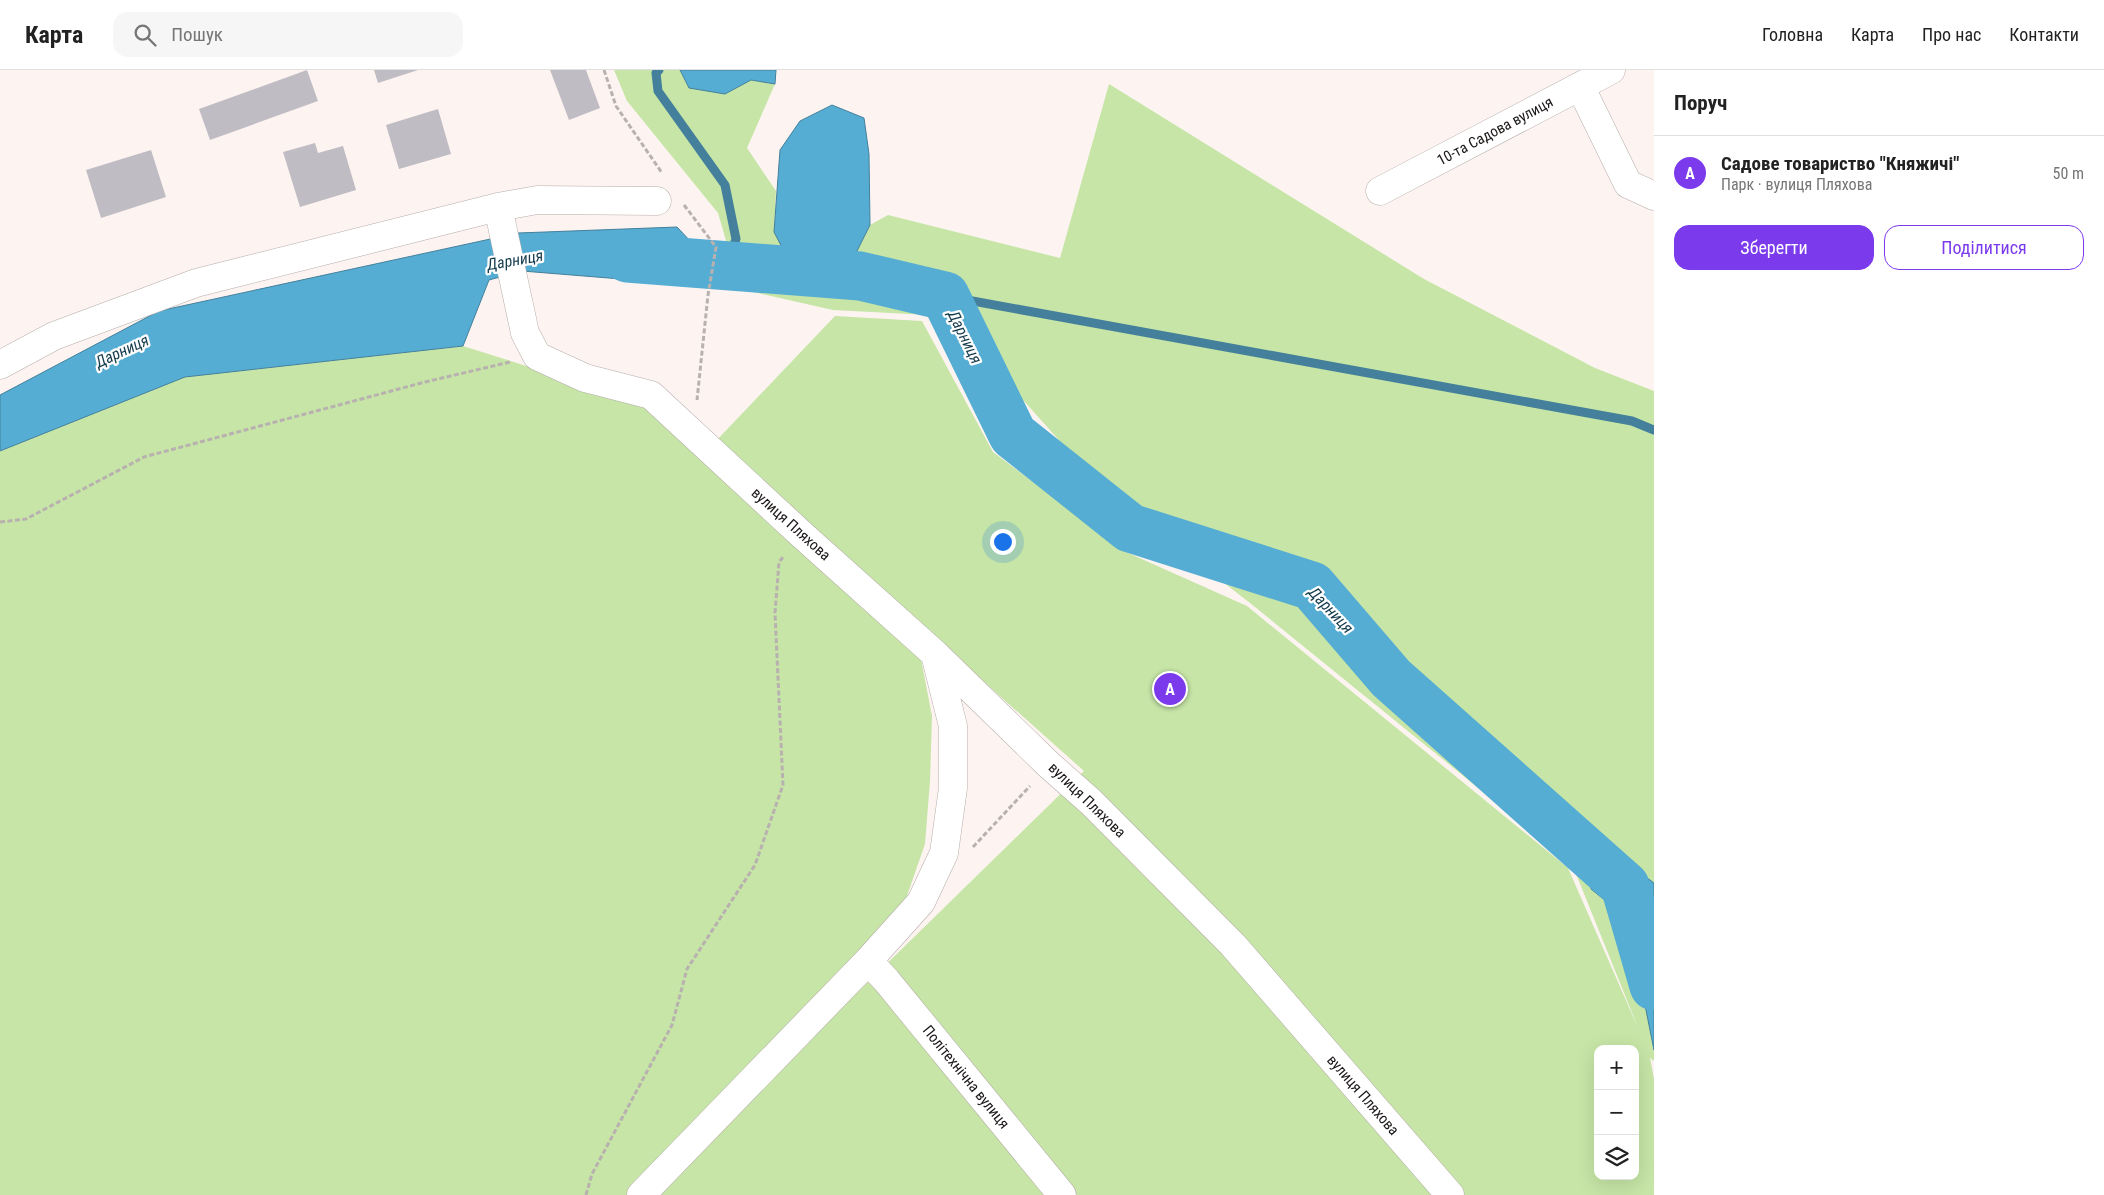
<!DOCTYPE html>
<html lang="uk">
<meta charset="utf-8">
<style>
body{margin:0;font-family:"Roboto Condensed",sans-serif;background:#f6f6f6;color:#222}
.controls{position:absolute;right:15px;bottom:15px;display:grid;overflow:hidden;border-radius:10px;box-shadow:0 5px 20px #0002}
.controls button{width:45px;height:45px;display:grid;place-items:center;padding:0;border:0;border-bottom:1px solid #e0e0e0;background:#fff;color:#222;font:25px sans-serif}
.you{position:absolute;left:1002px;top:471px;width:18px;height:18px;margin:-12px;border:4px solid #fff;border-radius:50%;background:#1a73e8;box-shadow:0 0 0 8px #1a73e833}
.badge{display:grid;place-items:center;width:32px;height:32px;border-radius:50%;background:#7c3aed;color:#fff;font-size:16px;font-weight:700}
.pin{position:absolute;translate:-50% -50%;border:2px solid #fff;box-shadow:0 1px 5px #0006}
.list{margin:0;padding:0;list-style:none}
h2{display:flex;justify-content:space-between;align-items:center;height:65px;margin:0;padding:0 20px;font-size:21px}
h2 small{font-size:16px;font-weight:400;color:#767676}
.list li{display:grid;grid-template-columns:32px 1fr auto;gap:15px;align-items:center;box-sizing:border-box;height:75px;padding:0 20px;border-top:1px solid #e0e0e0}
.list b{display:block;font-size:19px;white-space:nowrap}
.list p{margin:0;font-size:16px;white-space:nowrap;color:#767676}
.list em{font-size:16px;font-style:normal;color:#767676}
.actions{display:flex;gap:10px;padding:15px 20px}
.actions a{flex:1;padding:11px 0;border:1px solid #7c3aed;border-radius:15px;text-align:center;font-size:18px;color:#7c3aed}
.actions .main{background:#7c3aed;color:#fff}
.icon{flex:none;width:28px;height:28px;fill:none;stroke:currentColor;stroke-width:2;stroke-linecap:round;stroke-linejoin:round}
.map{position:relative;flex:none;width:1654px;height:1125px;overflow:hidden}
header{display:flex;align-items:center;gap:30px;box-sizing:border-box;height:70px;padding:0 25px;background:#fff;border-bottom:1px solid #e0e0e0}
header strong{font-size:24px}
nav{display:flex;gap:28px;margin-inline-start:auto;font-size:18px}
.search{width:350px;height:45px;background:#f6f6f6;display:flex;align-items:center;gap:12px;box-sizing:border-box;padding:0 18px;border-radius:15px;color:#767676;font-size:19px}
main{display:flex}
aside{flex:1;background:#fff}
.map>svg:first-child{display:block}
</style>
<header>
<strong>Карта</strong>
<div class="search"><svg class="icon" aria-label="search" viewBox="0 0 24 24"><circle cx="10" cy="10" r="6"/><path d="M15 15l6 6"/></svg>Пошук</div>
<nav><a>Головна</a><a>Карта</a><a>Про нас</a><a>Контакти</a></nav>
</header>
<main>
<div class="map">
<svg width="1654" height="1125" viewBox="0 0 1654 1125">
<rect width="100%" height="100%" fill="#fdf4f1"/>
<!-- green -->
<path fill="#c6e5a6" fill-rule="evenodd" d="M614 0H680L689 18 725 24 751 10 775 14 747 78 776 121 774 162 856 183 870 155 888 145 1060 188 1109 14 1424 209 1595 298 1654 321V991L1650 988 1654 1009V1125H650L1084 701 715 372 835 246 922 251 993 382 1126 482 1247 536 1568 798 1639 960 1572 794 1250 533 1102 418 1005 310 929 245 833 240 740 219 718 143 627 31ZM1598 979H1635V1106H1598Z
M463 276 644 333 921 589 932 646 930 711 925 774 901 843 631 1125H0V381L185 307Z"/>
<!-- water -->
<path fill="#56add4" stroke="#44809b" d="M680 0H776L775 14 751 10 725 24 689 18Z
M832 35 864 48 869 84 870 155 856 183 820 191 786 185 774 162 780 80 800 51Z
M677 157 693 174 695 192 692 207 683 214 522 201 489 210 463 276 185 307 0 381V325L159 241 518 163Z
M1607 784 1617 786 1654 813V980L1630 860 1623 845 1591 819C1592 801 1591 794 1607 784Z"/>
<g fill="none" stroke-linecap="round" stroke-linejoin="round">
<!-- stream -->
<path stroke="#44809b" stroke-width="9" d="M659 0 656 3 658 21 725 115 736 169 727 194
M945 226 1632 351 1654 360"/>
<!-- river -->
<path stroke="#56add4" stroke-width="49" d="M627 188 860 206 945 226 1013 365 1130 458 1312 516 1391 608 1625 816 1654 916"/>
</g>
<!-- building -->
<path fill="#c0bcc3" d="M307 0 318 31 210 70 199 39Z
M374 0H418L378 13Z
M550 0H586L600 38 569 50Z
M438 39 451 84 399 99 386 55Z
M315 73 318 83 343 76 356 120 300 137 283 82Z
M151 80 166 127 101 148 86 100Z"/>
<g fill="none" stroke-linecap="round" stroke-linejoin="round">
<defs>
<path id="minor" d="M1580 16 1628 114 1654 126
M1380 121 1611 0
M498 137 525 263 537 286 585 308 651 325 800 463 935 584 1049 695 1091 732 1233 875 1450 1125
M0 295 54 266 196 213 498 137 537 130 657 131
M868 891 886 910 1062 1125
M641 1125 868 891 921 832 944 783 953 718V656L935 584"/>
</defs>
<!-- minor casing -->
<use href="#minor" stroke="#b5adaa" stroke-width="29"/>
<!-- path -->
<path stroke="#b8b1af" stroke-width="3" stroke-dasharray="5 2.5" stroke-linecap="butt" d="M604 0 616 36 662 103
M684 135 716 177 708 225 697 330
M0 452 26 449 144 387 425 312 510 292
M973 777 1030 716
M586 1125 592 1104 672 955 687 899 755 795 783 715 775 543 779 492 784 486"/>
<!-- minor -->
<use href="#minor" stroke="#fff" stroke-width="28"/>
</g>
<g text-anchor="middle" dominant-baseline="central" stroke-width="4.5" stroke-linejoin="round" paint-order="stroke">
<!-- street labels -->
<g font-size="15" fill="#1a1716" stroke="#fff">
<text transform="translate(1495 61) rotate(-28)">10-та Садова вулиця</text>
<text transform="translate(791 454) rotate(42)">вулиця Пляхова</text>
<text transform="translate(1087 730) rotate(44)">вулиця Пляхова</text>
<text transform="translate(966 1007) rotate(51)">Політехнічна вулиця</text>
<text transform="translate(1363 1025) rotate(49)">вулиця Пляхова</text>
</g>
<!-- water labels -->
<g font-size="16" font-style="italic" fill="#143b4c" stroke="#fff">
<text transform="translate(515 190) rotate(-10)">Дарниця</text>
<text transform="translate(965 267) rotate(64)">Дарниця</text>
<text transform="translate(122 281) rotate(-25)">Дарниця</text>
<text transform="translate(1331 540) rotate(47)">Дарниця</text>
</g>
</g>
</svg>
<div class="controls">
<button>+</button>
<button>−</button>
<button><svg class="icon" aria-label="layers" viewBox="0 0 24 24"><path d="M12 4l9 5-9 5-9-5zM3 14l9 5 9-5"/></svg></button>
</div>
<div class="you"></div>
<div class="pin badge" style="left:1170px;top:619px">A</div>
</div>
<aside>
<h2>Поруч<small></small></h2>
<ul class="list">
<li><span class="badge">A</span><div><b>Садове товариство &quot;Княжичі&quot;</b><p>Парк · вулиця Пляхова</p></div><em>50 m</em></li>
</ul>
<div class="actions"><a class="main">Зберегти</a><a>Поділитися</a></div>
</aside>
</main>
